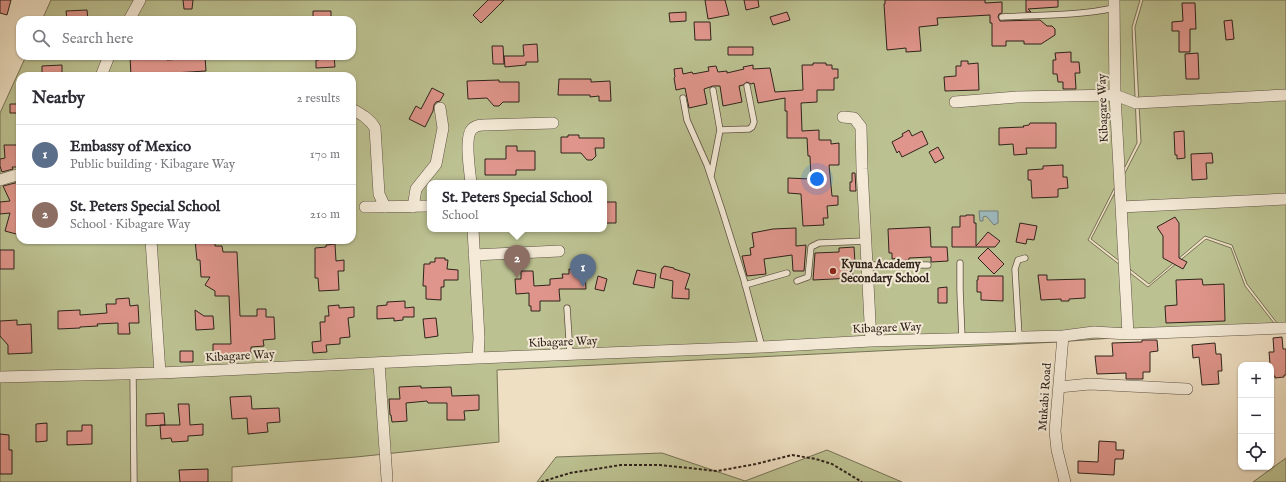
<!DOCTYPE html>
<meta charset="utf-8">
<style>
body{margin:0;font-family:"IM FELL English",serif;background:#f7f7f7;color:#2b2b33}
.controls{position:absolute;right:12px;bottom:12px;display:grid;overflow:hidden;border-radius:8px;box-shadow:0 1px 3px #0004}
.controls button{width:36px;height:36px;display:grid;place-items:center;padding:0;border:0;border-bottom:1px solid #e1e1e2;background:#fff;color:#2b2b33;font:20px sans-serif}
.you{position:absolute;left:817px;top:179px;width:14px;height:14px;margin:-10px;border:3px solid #fff;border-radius:50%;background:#1a73e8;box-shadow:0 0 0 6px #1a73e833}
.badge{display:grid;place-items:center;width:26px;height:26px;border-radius:50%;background:#ea580c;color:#fff;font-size:13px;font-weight:700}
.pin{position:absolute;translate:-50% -33px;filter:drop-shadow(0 1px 2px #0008)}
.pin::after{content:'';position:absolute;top:21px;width:14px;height:12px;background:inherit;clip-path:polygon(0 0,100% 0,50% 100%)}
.popup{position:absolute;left:427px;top:180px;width:180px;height:52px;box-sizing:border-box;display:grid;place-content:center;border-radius:8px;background:#fff;filter:drop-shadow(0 1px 3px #0005);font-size:13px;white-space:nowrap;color:#7c7c81}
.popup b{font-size:15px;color:#2b2b33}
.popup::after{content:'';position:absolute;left:50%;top:100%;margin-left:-8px;border:8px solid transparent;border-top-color:#fff}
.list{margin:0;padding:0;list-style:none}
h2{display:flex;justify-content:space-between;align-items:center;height:52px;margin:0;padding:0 16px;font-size:17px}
h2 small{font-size:13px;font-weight:400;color:#7c7c81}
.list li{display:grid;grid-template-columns:26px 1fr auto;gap:12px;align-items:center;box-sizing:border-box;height:60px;padding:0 16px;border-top:1px solid #e1e1e2}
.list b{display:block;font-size:15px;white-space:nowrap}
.list p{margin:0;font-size:13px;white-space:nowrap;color:#7c7c81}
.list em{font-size:13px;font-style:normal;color:#7c7c81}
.icon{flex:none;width:22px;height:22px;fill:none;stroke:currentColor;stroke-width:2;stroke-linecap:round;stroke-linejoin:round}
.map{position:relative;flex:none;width:1286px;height:482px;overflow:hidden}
.search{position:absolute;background:#fff;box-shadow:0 1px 3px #0004;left:16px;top:16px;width:340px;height:44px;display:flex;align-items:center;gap:10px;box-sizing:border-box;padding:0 14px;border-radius:12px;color:#7c7c81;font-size:15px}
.panel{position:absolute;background:#fff;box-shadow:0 1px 3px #0004;left:16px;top:72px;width:340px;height:172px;border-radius:12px}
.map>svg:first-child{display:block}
</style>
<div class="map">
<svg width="1286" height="482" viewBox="0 0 1286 482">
<rect width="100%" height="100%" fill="#eedfc2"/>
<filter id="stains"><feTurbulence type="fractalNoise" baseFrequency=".005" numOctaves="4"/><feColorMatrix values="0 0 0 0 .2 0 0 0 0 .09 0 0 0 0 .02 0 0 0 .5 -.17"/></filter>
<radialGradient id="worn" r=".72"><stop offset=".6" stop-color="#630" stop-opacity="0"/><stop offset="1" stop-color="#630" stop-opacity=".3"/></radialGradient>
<!-- green -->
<path fill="#bcc191" stroke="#767256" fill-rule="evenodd" d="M51 0H1140L1132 27 1137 143 1088 240 1148 287 1206 239 1231 248 1245 286 1274 323 1280 326 1057 342 497 370 499 442 356 457 232 467V482H0V113L26 56H352V20H42ZM20 76H352V240H20ZM430 183H604V229H430Z
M1143 0H1286V326L1277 323 1247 284 1232 245 1205 236 1149 284 1091 239 1141 142 1135 27Z
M827 450 902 482H537L556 457 662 453 745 481Z
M1286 458V482H1253Z"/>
<!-- water -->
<path fill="#9ebabe" stroke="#727e7d" d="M979 211H998V223L994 225 986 216 983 217V221H980Z"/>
<!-- building -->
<path fill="#df958b" stroke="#2f231b" d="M0 0H11L7 15 0 13Z
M183 0H193L192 9H184Z
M488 0H504L481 23 473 15Z
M705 0H725L729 15 708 19Z
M744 0H758L759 7 746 10Z
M885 0H985V3L1002 2V13L999 14 998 17 1000 21 1040 20 1047 26H1052L1055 29V35L1041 44H1024V41H1006V46H992V23H990V15L937 18 938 25 919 27 921 51 906 52V48L887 50 884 4H885Z
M1026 0H1058V7L1028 9 1031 12H1026Z
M1182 3H1195L1196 29H1190V52H1179V31H1172V22L1183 21Z
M87 10 88 20H67L66 11Z
M313 11H331V20H313Z
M686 12V21L670 22 669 13Z
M787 12 790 20 773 25 770 17Z
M1232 20 1234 39 1226 40 1224 21Z
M694 22H710L711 40H695Z
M537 44 538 62H526V65L505 67 504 56H524L523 45Z
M492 46H503L504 64H493Z
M728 47H753V55H728Z
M1071 52V62H1079L1080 73H1075L1076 89H1063V82H1058L1057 74H1053V60H1056L1055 53Z
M1198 53 1199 79H1186L1185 54Z
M130 56H167V60L182 59V56H205L206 71 173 73V76H161V74L131 76Z
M319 56H334L335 67 316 68V60H319Z
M961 61H968V64L978 63 979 90 945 91 944 77 956 76V66H961Z
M813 63H826V65H832V69H838V78H834V90H817V102L801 103 802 131 819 130V140H831V144L839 143V165H829L832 196H838V205L827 206 828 218H823L824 225 803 226 801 194 788 193V178L811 179 810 156H808L807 138H787V111H785V98L758 103 754 83 751 84 747 82 743 85 739 86 742 102 723 106 720 86H713L704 89 707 104 689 108 685 88 676 90 674 78 675 77 674 69 682 68 683 74 692 72 693 74 709 71 708 67 716 66 718 72 727 71V73L744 69 743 67 753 65V69L770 68 775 92 803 90 802 65H813Z
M62 65V76H42V66Z
M559 79H591V82L610 81 611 101H599V96L590 97V95H558Z
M499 80V82H519V102H503L499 106H494L487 98 468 99 467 81Z
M432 88 444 94 440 101 436 102 434 105 433 111 425 127 409 119 416 106 421 109Z
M10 104H20V113H10Z
M1030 123H1056V148H1026L1027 154 1014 155 1013 144 999 145V128L1024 127 1023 126 1029 125Z
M909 130 912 136 922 131 928 144 902 157 899 151 897 153 892 142 903 136 902 134Z
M1184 131 1185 158 1177 159V155H1175L1174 132Z
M568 135H579V138H604V148H595L596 156 592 160H587L581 153H561V137H568Z
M4 145H20V167H12L13 169 2 172 0 166V159L5 158Z
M506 146H517V151H535V170H516V175H485V159H506Z
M938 147 944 158 935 163 929 152Z
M1212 153 1213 163H1206L1207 179 1192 180 1191 154Z
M1063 165V177H1067L1068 188 1058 189V197L1032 198 1031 180H1028V170L1043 169V166Z
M852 173H855L856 191H850V182H852Z
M19 182 20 185V235L5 231 10 213 0 214V202L10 201 3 186Z
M604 202H616V223H606Z
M966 215H974V223H976V246L988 232 1000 241 995 247H952V227H960V216H966Z
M1175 217 1179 223V258L1187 262 1183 269 1163 258V236L1157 227Z
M1020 223 1037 226 1034 240 1027 239 1026 244 1016 242Z
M930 227 931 247H947L948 261 931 262V257L909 258V260L898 261V258L892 259V253H889L888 229Z
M796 228V246L806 245 804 271H793L792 255 764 259 766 274 747 276 742 256 751 255 750 248 754 247 752 233 773 229Z
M195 240H215V246H222L223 252H237L240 316H257V309H266V317H274L275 339 263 340 264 346 251 347V358L221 359V354H213V344H231L229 296H215V291L205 285 210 277H201L200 260H197Z
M335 244 336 261 344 260V271H338L339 290 319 291 318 278H315V248L326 247V245Z
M854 247 855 263H852L853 278 813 280 815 253 839 252V248Z
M988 248 1004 264 994 274 978 258Z
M0 250H14V269H0Z
M435 258H445V260H448L447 269 458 270V280H444V287H441V300L426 299V286H423L424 264H430V262H435Z
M664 266 674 268V269L690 274 685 289H689V299L672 298 673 281 660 278 662 268H663Z
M569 269H579V272H585L586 289H559L560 301H540V311H531V306H529V293L516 294 515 279H521V271H533L534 286 550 285V279L563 278 562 274H569Z
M637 270 656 274 654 288 633 284Z
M1038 275H1047V280L1085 279V298L1069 299V301H1061V299L1041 300Z
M598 276 607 279 604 291 595 289Z
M978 276H1003V301L981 300V292H977V280H978Z
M1202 279 1203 285 1224 284 1225 321 1166 323 1165 306 1177 305 1176 280Z
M947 287V303H938V288Z
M129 298 130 306 138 305 139 323H129L130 334H118V323L97 324 98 326 80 327V328L58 329V311L80 310V315L107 313 106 304H116V299Z
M405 301V308L414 307V317H403V320L394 321V318L377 319V306L387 305V302Z
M339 305V308L354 307V317L348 318 350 337 340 338V344L326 345 327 352 313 353 312 342 321 341 320 322H325V316H329L328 306Z
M195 310 204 316H213L214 329 196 330Z
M436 318 438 336 425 338 423 319Z
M17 320V325L31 324 32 353 8 354V345L0 336V321Z
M1282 337 1283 349H1286V375H1284V377L1275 378V376H1271L1269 352H1274L1273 338Z
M1142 340H1157L1158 351 1150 352V372H1143V379H1126V373L1097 374 1095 356H1113L1112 343 1142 342Z
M1215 343 1216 354H1221L1222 371H1218L1219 384 1202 385 1199 357 1193 358 1192 345Z
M180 351H193V362H180Z
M421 386V388L451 387 452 396 479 395V410L464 411 465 420H447V403H428L427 401 406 403 407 421 392 422 391 415H390L389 399H400L399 387Z
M251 396 252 409 279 408 280 422 267 423 268 432 248 434 247 418 232 419 230 397Z
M178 404H189L190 425 203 424V435L188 436V441L172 442 171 438 161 439 160 425H180Z
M164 413 165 425 146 426V414Z
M47 423V441L36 442V424Z
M82 425H92V444L67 445V431H82Z
M0 434 9 435V450H12V474H0Z
M1099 441 1116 442V450H1124L1123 459H1115L1114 475 1078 473V461L1098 462Z
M208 469V482H180L179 470Z"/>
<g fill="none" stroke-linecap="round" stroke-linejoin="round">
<defs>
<path id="lane" d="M1002 17C1039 15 1077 16 1114 8
M683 98 687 120 707 165 722 210 744 280 762 347
M720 130 749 129 752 127 754 122 747 86
M711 176 720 130 713 90
M960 263V290L962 339
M867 265H928
M797 281 808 277 811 247 819 243 866 241
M745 285 787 273
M567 308 570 354
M1019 337 1015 269 1018 260 1025 258
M133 374 134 482"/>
<path id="street" d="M1114 0 1115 95 1128 334
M129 20 140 0
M101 76 109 56
M955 102 1017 97 1115 95 1136 103 1286 95
M352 109C361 114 370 119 375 128L379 194 385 207
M843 117 854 118 861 127 862 169 871 341
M0 180 20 174
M471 183C470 172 464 137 472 129 475 126 479 125 483 125L553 123
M365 207 430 206
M413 207 416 189 436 164 443 128 440 108
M1121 207 1286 199
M473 229 479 338 478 358
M151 240 160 373
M474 255 559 251
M1063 336 1055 431 1057 450 1065 482
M379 363 387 479
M0 377 160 373 478 358 762 347 871 341 1063 336 1094 332 1128 334 1286 328
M1059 387 1090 384 1187 389"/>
</defs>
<!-- lane casing -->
<use href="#lane" stroke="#5f5245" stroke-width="7"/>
<!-- street casing -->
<use href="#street" stroke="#5f5245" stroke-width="12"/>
<!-- path -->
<path stroke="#2f231b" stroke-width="2" stroke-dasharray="3 2" stroke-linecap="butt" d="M541 482 570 473 621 465H660L717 471 756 464 792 455 816 459 832 464 862 482"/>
<!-- lane -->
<use href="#lane" stroke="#f4ead7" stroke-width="5.5"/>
<!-- street -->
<use href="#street" stroke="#f4ead7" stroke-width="11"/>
</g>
<!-- markers -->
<circle fill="#8f2418" stroke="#f4ead7" stroke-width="1.5" cx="833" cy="271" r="4"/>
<g text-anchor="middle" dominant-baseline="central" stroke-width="4" stroke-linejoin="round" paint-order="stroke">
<!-- street labels -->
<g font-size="12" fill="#2f231b" stroke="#f4ead7">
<text transform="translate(1103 108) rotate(-92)">Kibagare Way</text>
<text transform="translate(887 328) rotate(-2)">Kibagare Way</text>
<text transform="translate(563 342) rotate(-2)">Kibagare Way</text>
<text transform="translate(240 356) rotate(-3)">Kibagare Way</text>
<text transform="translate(1045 397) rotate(-86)">Mukabi Road</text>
</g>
<!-- poi labels -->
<g font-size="12" font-weight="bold" fill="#2f231b" stroke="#f4ead7" text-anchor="start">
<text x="841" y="264">Kyuna Academy<tspan x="841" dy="14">Secondary School</tspan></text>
</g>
</g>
<rect width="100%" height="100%" filter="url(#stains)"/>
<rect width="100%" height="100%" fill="url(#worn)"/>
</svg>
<div class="controls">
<button>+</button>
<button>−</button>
<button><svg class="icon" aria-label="locate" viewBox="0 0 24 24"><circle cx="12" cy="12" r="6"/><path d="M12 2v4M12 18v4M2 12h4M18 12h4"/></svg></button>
</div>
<div class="you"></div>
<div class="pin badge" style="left:583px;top:287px;background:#5c6f8a">1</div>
<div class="pin badge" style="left:517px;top:278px;background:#8d6e63">2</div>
<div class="popup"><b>St. Peters Special School</b>School</div>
<div class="search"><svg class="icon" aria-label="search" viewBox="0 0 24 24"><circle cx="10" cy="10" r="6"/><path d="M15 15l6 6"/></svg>Search here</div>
<section class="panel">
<h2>Nearby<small>2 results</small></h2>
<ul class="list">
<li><span class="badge" style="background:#5c6f8a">1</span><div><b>Embassy of Mexico</b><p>Public building · Kibagare Way</p></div><em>170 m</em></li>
<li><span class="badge" style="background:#8d6e63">2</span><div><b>St. Peters Special School</b><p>School · Kibagare Way</p></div><em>210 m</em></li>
</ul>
</section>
</div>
